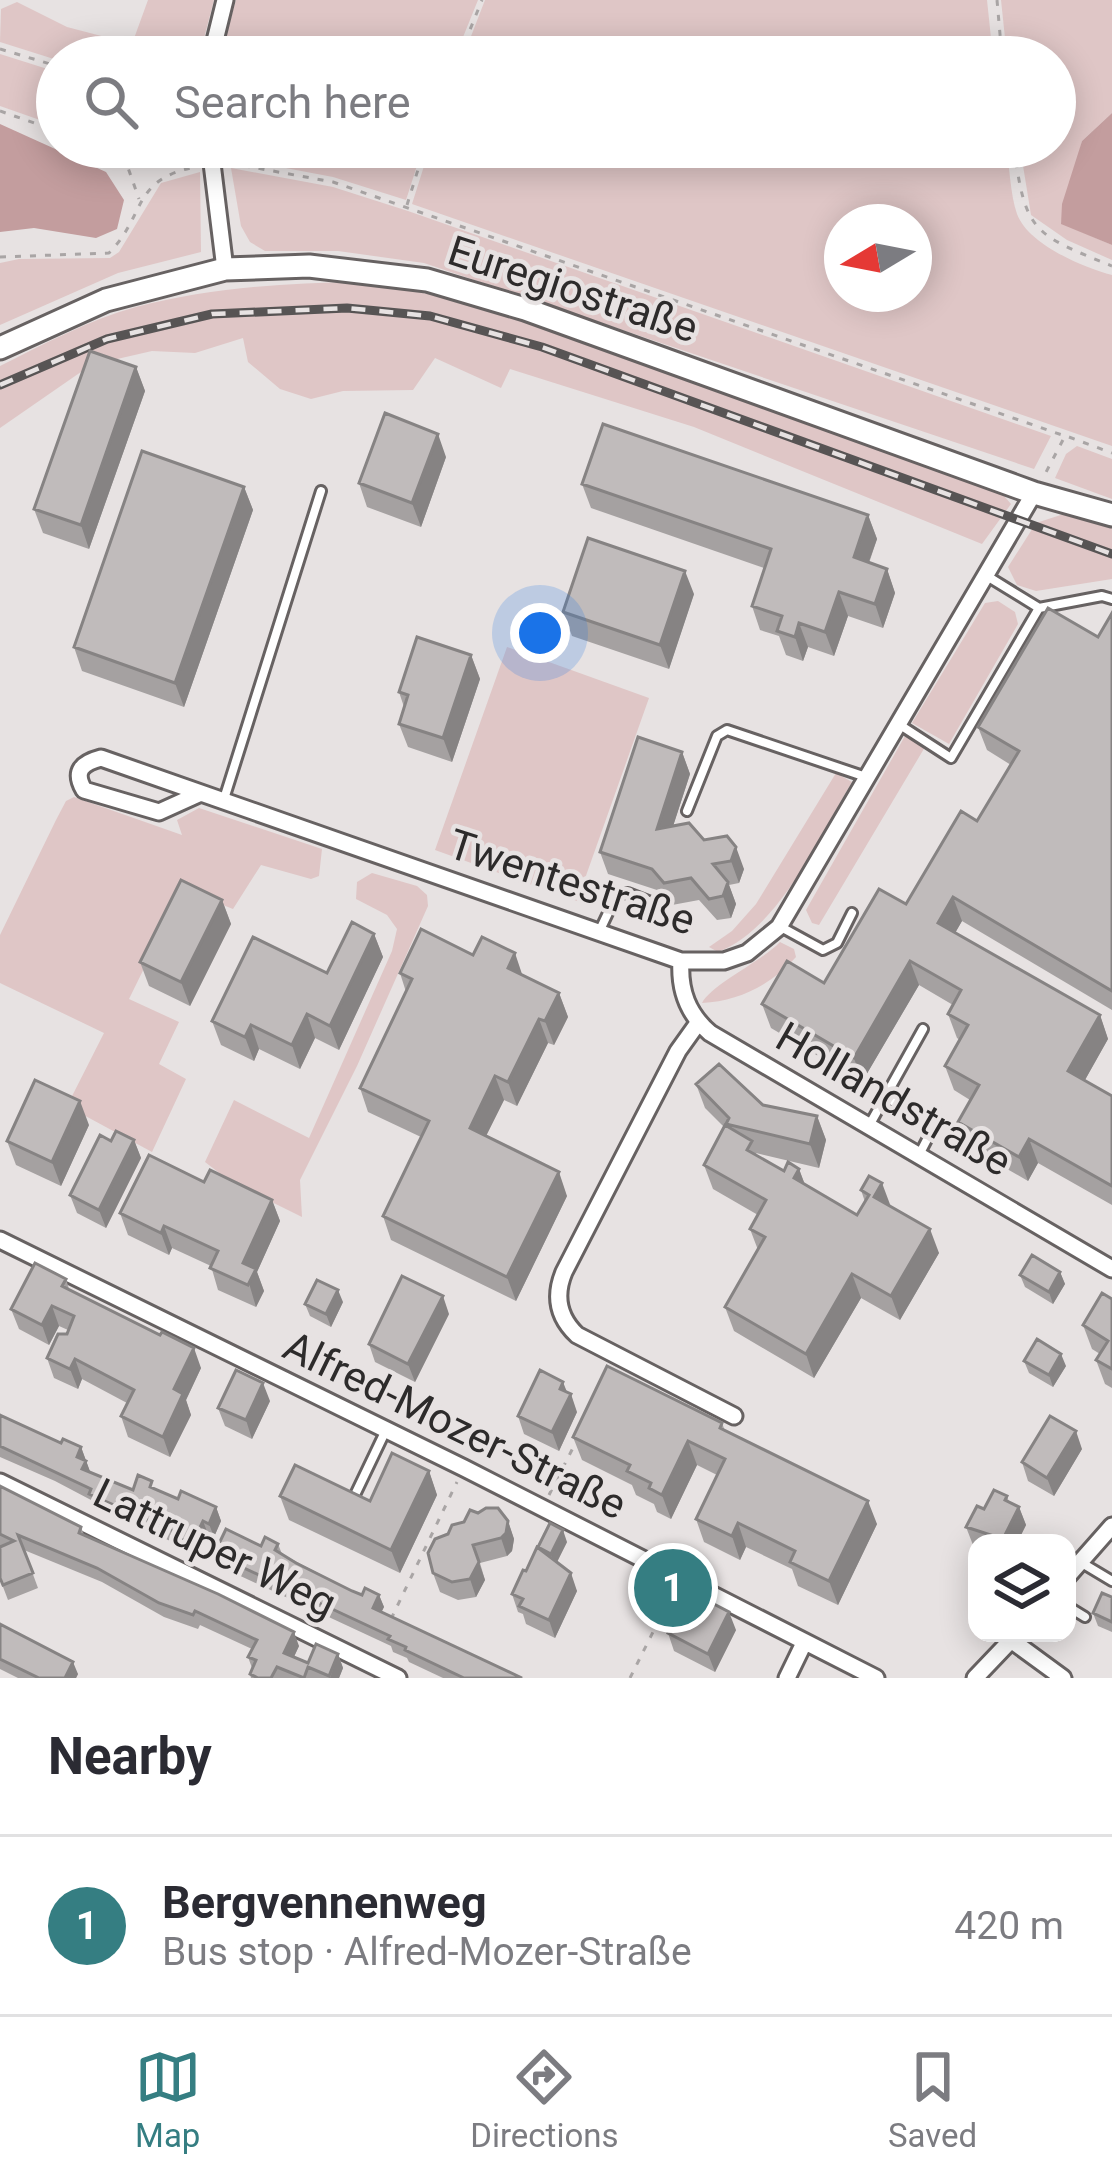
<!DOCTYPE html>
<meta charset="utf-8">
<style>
body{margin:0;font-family:Roboto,sans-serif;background:#f2f2f3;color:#2b2b33}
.controls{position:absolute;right:36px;bottom:36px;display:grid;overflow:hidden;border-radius:24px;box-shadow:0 6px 30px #0003}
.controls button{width:108px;height:108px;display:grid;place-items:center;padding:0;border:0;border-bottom:3px solid #e1e1e2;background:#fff;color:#2b2b33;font:60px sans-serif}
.compass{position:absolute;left:824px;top:204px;width:108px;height:108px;border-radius:50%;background:#fff;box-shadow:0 6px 30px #0003;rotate:260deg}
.you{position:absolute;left:540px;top:633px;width:42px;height:42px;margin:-30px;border:9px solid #fff;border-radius:50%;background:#1a73e8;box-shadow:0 0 0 18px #1a73e833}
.badge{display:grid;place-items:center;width:78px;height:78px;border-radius:50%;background:#357e82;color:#fff;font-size:39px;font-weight:700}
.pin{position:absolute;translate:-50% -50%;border:6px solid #fff;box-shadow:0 3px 12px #0006}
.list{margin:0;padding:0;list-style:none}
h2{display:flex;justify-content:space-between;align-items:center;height:156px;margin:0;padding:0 48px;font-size:51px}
h2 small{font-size:39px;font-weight:400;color:#7c7c81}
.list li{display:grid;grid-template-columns:78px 1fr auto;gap:36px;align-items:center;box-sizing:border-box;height:180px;padding:0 48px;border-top:3px solid #e1e1e2}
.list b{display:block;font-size:45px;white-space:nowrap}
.list p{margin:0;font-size:39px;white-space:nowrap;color:#7c7c81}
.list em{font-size:39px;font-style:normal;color:#7c7c81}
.icon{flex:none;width:66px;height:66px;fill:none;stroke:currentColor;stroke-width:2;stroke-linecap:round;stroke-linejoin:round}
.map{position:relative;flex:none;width:1112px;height:1678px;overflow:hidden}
.search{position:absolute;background:#fff;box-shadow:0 6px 30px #0003;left:36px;right:36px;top:36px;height:132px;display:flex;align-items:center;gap:30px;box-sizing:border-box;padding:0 42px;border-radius:66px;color:#7c7c81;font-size:45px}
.sheet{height:336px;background:#fff}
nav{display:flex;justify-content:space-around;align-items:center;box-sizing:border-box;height:168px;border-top:3px solid #e1e1e2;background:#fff;font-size:33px;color:#7c7c81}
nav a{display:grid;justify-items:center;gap:6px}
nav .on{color:#357e82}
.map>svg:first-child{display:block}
</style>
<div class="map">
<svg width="1112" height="1678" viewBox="0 0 1112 1678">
<rect width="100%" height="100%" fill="#e7e2e2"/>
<!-- green -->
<path fill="#dfc6c6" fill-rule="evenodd" d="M148 0H214L199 57H57V60L0 42 1 9 17 2 67 27 132 44Z
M236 0H478L455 57H220Z
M485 0H987L993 57H463Z
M1001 0H1112V113L1082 141 1061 223 1112 245V260L1067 240 1031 215 1020 147H1055V57H1007Z
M0 54 57 72V126L0 106Z
M227 147H423L406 200 333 177 228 157Z
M430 147H1006C1010 168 1010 193 1017 214 1028 244 1082 267 1112 275V446L412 204ZM842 222H914V294H842Z
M231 168 333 187 408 211 1051 436 1034 469 424 263 338 251H265L250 242 241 226Z
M200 172 201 252 118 273 0 325V263L19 259 110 258 119 252 161 183Z
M357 282 435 295 532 323 992 482 1011 504 982 544 694 427 510 369 501 388 435 358 413 390 343 391 311 399 280 389 248 362 243 338 195 353 152 351 91 365 0 428V366C44 344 89 320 136 307 209 288 282 283 357 282Z
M1077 446 1112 459V499L1055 478 1066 454Z
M1073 511 1112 524V579L1036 591 1017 585 1008 567 1036 523Z
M998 601 1015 612 1018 624 949 744 912 723 985 603Z
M507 647 649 698 577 901 435 850Z
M905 736 925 747 819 925 812 923 806 910Z
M836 773 852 782C819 837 780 928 718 952L709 947 732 931 756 904Z
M74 797 182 835 177 820 199 808 322 849 319 876 311 879 261 865 233 909 183 889 129 999 179 1022 159 1064 186 1079 152 1152 67 1106 104 1033 0 983V935L56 820 66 801Z
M372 873 417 886 427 895 428 906 357 1066 300 1180 302 1217 231 1182 205 1162 234 1100 309 1138 392 951 397 929 387 915 356 899 357 882Z
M780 942 794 949 796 957C771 985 739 1001 702 1003 712 984 761 962 780 942Z"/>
<!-- water -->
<path fill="#c39d9e" d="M1112 113V245L1061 224 1062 204 1082 141Z
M0 124 106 172 124 200 117 229 96 238 34 228 0 232Z"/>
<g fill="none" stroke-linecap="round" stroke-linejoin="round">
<defs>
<path id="service" d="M1039 608 1102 596 1112 599
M900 725 951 758 1039 608 987 576
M224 799 321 491
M687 811 717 736 727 730 866 777
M781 927 823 950 837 943 852 913
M599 932 617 894 628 893 656 904
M885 1097 924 1118 933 1128 920 1153
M870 1124 923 1029
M353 1499 386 1430
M1082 1563 1112 1581
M1067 1606 1085 1617"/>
<path id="minor" d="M211 57 225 0
M210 147 225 269
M201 793 159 812 84 790C73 771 82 763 101 758L681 961H724L747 953 779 927 1034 493
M681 961C679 991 688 1014 710 1033L1112 1269
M698 1023 678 1051 564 1272C554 1296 558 1317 577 1335L734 1416
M0 1240 464 1468 876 1678
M0 1482 398 1678
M1067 1577 1112 1526
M1011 1640 1063 1678
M787 1678 804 1643
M975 1678 1016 1635"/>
<path id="secondary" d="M0 348 106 300 225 269 309 266 427 280 525 309 1034 493 1112 515"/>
</defs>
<!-- service casing -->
<use href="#service" stroke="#676262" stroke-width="14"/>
<!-- minor casing -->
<use href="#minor" stroke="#676262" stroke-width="21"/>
<!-- secondary casing -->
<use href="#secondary" stroke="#676262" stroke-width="27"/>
<!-- path -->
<path stroke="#a9a5a5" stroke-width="3" stroke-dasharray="6 9" stroke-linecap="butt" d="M997 0 1002 57
M0 49 57 66
M459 57 482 0
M0 111 57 131
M92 147 126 162 139 199
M1014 147C1025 232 1033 234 1112 266
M229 163 333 182 1065 436 1044 476
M407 205 425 147
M0 257 109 253C147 214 131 180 195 167
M1069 437 1112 453
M549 1495 577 1440
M391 1619 457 1482
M630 1678 672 1594"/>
<!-- service -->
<use href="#service" stroke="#fff" stroke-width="8"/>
<!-- minor -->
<use href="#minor" stroke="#fff" stroke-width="15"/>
<!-- secondary -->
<use href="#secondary" stroke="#fff" stroke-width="21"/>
<defs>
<path id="rail" d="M0 385 107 339 212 314 347 308 430 316 542 347 1112 554"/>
</defs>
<!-- rail casing -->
<use href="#rail" stroke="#575454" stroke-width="9"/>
<!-- rail -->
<use href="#rail" stroke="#e7e2e2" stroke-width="4.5" stroke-dasharray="14" stroke-linecap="butt"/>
</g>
<!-- wall -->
<path fill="#a5a1a1" d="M136 367 145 391 89 549 43 533 34 509Z
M446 457 421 527 367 507 359 483Z
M582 484 868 515 877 539 869 563 887 569 895 593 883 628 848 616 834 656 808 647 803 661 786 655 779 636 760 630 752 606 764 568 591 508Z
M244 487 253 510 184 707 82 671 74 647Z
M694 594 669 669 572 636 563 612Z
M1112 613V1010L962 921 955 933 1100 1015 1108 1039 1085 1080 1112 1096V1205L1038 1163 1028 1181 967 1146 958 1122 970 1100 954 1090 945 1066 960 1040 957 1038 948 1014 953 1005 919 985 862 1082 771 1028 762 1004 824 983 906 904 977 821 1011 765 987 750 978 727 1098 637Z
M471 655 480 679 452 762 408 747 399 724 404 707 399 692Z
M682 752 690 774 673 826 704 840 744 869 739 883 729 885 736 904 731 918 717 920 699 900 672 905 660 891 608 874 600 852Z
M222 900 231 924 190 1006 149 986 140 962Z
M374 934 383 957 339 1050 315 1038 300 1069 259 1049 254 1061 221 1045 212 1021 327 973Z
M473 955 559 993 568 1017 554 1045 548 1043 517 1106 504 1100 486 1136 567 1196 516 1301 391 1240 383 1216 421 1137 368 1112 360 1088 406 992 400 973Z
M696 1084 763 1105 817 1116 826 1140 819 1168 756 1153 757 1155 784 1171 799 1169 805 1185 857 1215 865 1202 861 1190 890 1206 939 1253 900 1320 861 1298 814 1378 734 1331 725 1307 758 1250 750 1229 758 1215 713 1189 704 1165 724 1127 705 1108Z
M89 1125 61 1186 16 1165 7 1141Z
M134 1140 141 1158 106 1228 77 1213 70 1195 111 1141Z
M204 1182 272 1200 280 1221 257 1272 264 1291 256 1307 218 1290 211 1266 172 1248 169 1255 128 1235 120 1213Z
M1060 1272 1065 1284 1053 1304 1025 1287 1020 1275Z
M66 1279 69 1289 201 1368 186 1400 191 1415 170 1457 128 1437 121 1416 127 1403 82 1379 78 1389 54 1378 47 1358 68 1330 59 1326 49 1345 19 1329 11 1309Z
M1112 1299V1388L1105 1384 1096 1360 1100 1354 1092 1349 1083 1325Z
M343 1302 331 1327 310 1316 305 1304Z
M449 1314 415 1382 375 1362 369 1344Z
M1024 1361 1066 1366 1053 1387 1029 1373Z
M270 1401 252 1439 225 1426 218 1408Z
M577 1412 559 1451 524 1434 518 1416Z
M0 1415 61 1443 81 1447 90 1472 133 1490H156L178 1499 216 1507 221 1521 214 1537 208 1534 197 1557 177 1548 175 1543 94 1508 91 1500 55 1481 0 1457Z
M722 1423 725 1431 877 1524 838 1605 798 1586 792 1569 746 1547 740 1560 704 1542 696 1519 717 1475 697 1465 671 1519 657 1512 654 1504 636 1495 632 1485 582 1460 573 1437Z
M1082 1449 1054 1496 1028 1481 1022 1462Z
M429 1471 437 1495 400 1573 289 1520 280 1496 370 1501Z
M0 1486 81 1527 84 1535 299 1646 294 1657 308 1663 338 1654 343 1668 339 1678H251L250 1674 252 1668 248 1657 252 1649 200 1625 198 1629 164 1617 102 1582 24 1550 38 1588 8 1600 0 1579Z
M1007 1496 1009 1502 1019 1507 1026 1525 1017 1543H977V1546L973 1545 966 1527 984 1509Z
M508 1521 514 1539 512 1551 507 1556 480 1563 485 1580 476 1597 458 1600 440 1592 433 1573Z
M567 1542 557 1562 577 1591 555 1638 526 1624 523 1614 518 1612 512 1594 526 1571 537 1547Z
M278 1544 282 1554 352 1591 362 1595H379L384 1607 381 1612 522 1678H443L409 1662 407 1658 393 1652 391 1646 219 1566 214 1554Z
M1112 1597V1632L1098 1626 1093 1613Z
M0 1624 78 1674 76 1678H18L0 1669Z
M736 1630 715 1672 674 1651 668 1633Z"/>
<!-- shaded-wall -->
<path fill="#868383" d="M136 367 145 391 89 549 81 525Z
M438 434 446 457 421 527 412 503Z
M244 487 253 510 184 707 175 683Z
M868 515 877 539 862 581 854 557Z
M887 569 895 593 883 628 875 604Z
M685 571 694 594 669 669 660 645Z
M839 592 848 616 834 656 825 632Z
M799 623 808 647 803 661 795 637Z
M471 655 480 679 452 762 443 738Z
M682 752 690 774 665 851 657 829Z
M736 847 744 869 739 883 731 861Z
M728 882 736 904 731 918 723 896Z
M953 897 962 921 947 947 938 923Z
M222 900 231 924 190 1006 181 982Z
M374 934 383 957 339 1050 330 1026Z
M515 953 523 977 508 968Z
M910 961 919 985 862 1082 854 1058Z
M559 993 568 1017 554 1045 545 1021Z
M307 1014 315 1038 300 1069 292 1045Z
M1100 1015 1108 1039 1077 1094 1068 1071Z
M539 1019 548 1043 517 1106 508 1082Z
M251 1025 259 1049 254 1061 245 1037Z
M495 1076 504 1100 478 1152 470 1128Z
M80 1101 89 1125 61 1186 52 1162Z
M817 1116 826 1140 819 1168 810 1144Z
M1029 1139 1038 1163 1028 1181 1019 1157Z
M134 1140 141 1158 106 1228 99 1210Z
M799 1169 808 1193 794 1178Z
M559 1172 567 1196 516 1301 507 1277Z
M882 1183 891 1207 874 1197Z
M272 1200 280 1221 257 1272 264 1291 256 1307 243 1263Z
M164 1226 172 1248 169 1255 161 1233Z
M930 1229 939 1253 900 1320 891 1296Z
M1060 1272 1065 1284 1053 1304 1049 1292Z
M852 1274 861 1298 814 1378 806 1354Z
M338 1290 343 1302 331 1327 326 1314Z
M443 1296 449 1314 415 1382 408 1364Z
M52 1306 59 1326 49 1345 42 1325Z
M194 1348 201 1368 186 1400 191 1415 170 1457 163 1437 174 1389Z
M1061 1354 1066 1366 1053 1387 1049 1375Z
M75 1359 82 1379 78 1389 70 1369Z
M563 1382 569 1397 571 1394 577 1412 559 1451 552 1432 560 1389Z
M263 1383 270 1401 252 1439 246 1420Z
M1076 1431 1082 1449 1054 1496 1047 1478Z
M688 1441 697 1465 671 1519 662 1495Z
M81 1447 91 1474 87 1483 77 1457Z
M429 1471 437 1495 400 1573 391 1550Z
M868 1501 877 1524 838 1605 829 1581Z
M216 1507 221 1521 214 1537 209 1524Z
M1019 1507 1026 1525 1017 1543H1005L1003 1539Z
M203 1521 208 1534 197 1557 192 1544Z
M508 1521 514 1539 512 1551 507 1556 501 1538Z
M738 1523 746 1547 740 1560 732 1536Z
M563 1530 567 1542 555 1566 551 1554Z
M473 1545 485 1580 476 1597 470 1579Z
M571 1573 577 1591 555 1638 549 1620Z
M379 1595 384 1607 377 1621 373 1608Z
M729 1612 736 1630 715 1672 708 1654Z
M294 1632 299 1646 289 1667 284 1653Z
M338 1654 343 1668 339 1678H330Z
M73 1662 78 1674 76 1678H65Z"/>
<!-- building -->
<path fill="#c0bbbb" stroke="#868383" stroke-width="3" d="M90 351 136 367 81 525 34 509Z
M385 413 438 434 412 503 359 483Z
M603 424 868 515 854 557 887 569 875 604 839 592 825 632 799 623 795 637 777 631 782 616 752 606 771 549 582 484Z
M142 451 244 487 175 683 74 647Z
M588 538 685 571 660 645 563 612Z
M1048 608 1098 637 1112 613V991L953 897 938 923 1100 1015 1068 1071 1112 1096V1186L1029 1139 1019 1157 958 1122 979 1085 945 1066 968 1025 948 1014 961 990 910 961 854 1058 762 1004 787 961 824 983 879 889 906 904 961 811 977 821 1019 751 978 727Z
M417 637 471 655 443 738 399 724 408 695 399 692Z
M638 737 682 752 657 829 689 823 704 840 727 836 736 847 731 861 713 864 728 882 723 896 709 899 691 878 664 883 652 869 600 852Z
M181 880 222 900 181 982 140 962Z
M352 922 374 934 330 1026 307 1014 292 1045 251 1025 245 1037 212 1021 253 937 327 973Z
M421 929 473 955 482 937 515 953 508 968 559 993 545 1021 539 1019 508 1082 495 1076 470 1128 559 1172 507 1277 383 1216 429 1121 360 1088 412 979 400 973Z
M719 1064 763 1105 817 1116 810 1144 726 1124 729 1118 696 1084Z
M35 1080 80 1101 52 1162 7 1141Z
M725 1125 752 1141 747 1150 784 1171 788 1162 799 1169 794 1178 857 1215 869 1195 861 1190 869 1176 882 1183 874 1197 930 1229 891 1296 852 1274 806 1354 725 1307 765 1237 750 1229 766 1200 704 1165Z
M116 1131 134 1140 99 1210 70 1195 100 1135 111 1141Z
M149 1155 204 1182 210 1170 272 1200 243 1263 256 1269 248 1285 210 1268 218 1251 164 1226 161 1233 120 1213Z
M1032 1255 1060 1272 1049 1292 1020 1275Z
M35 1263 66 1279 62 1286 160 1335 162 1332 194 1348 174 1389 183 1394 163 1437 121 1416 134 1390 75 1359 70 1369 47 1358 58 1334H67L74 1316 52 1306 42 1325 11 1309Z
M402 1276 443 1296 408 1364 369 1344Z
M317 1280 338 1290 326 1314 305 1304Z
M1102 1293 1112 1299V1369L1096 1360 1108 1341 1083 1325Z
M1037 1339 1061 1354 1049 1375 1024 1361Z
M607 1366 722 1423 720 1428 868 1501 829 1581 790 1562 795 1551 738 1523 732 1536 696 1519 725 1459 688 1441 662 1495 649 1488 651 1483 627 1471 630 1465 573 1437Z
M236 1370 263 1383 246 1420 218 1408Z
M540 1370 563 1382 560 1389 571 1394 552 1432 518 1416Z
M0 1415 61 1443 63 1439 81 1447 77 1457 86 1461 82 1469 133 1490 138 1475 152 1481 150 1487 178 1499 181 1491 216 1507 209 1524 203 1521 192 1544 172 1534 173 1531 89 1494 91 1489 0 1446Z
M1050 1416 1076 1431 1047 1478 1022 1462Z
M392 1453 429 1471 391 1550 280 1496 295 1465 370 1501Z
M0 1486 81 1527 79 1533 218 1594 294 1632 284 1653 308 1663 316 1644 338 1654 329 1676 308 1667 304 1678 277 1667 271 1678H258L250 1674 256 1660 248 1657 257 1640 195 1611 193 1615 159 1603 97 1568 18 1535 33 1573 3 1585 0 1578V1547L14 1541 0 1534Z
M994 1490 1007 1496 1005 1500 1019 1507 1003 1539 966 1527 977 1506 984 1509Z
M486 1508H498L508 1521 506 1533 501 1538 473 1545 479 1562 470 1579 452 1582 433 1573 428 1553 435 1539 448 1534 452 1525 464 1522 470 1510 478 1513Z
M550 1523 563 1530 551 1554 538 1547Z
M226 1529 261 1546 265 1537 278 1544 275 1550 296 1563 352 1591 362 1595 365 1588 379 1595 373 1608 522 1678H464L405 1650 406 1647 388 1639 390 1636 214 1554Z
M537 1547 571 1573 549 1620 519 1606 523 1599 512 1594 523 1570 526 1571Z
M689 1591 729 1612 708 1654 668 1633Z
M1102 1593 1112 1597V1622L1093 1613Z
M0 1624 73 1662 65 1678H39L0 1659Z"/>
<g text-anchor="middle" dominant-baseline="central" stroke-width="9" stroke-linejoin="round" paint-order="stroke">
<!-- street labels -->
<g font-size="42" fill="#2d2b2b" stroke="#e7e2e2">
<text transform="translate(573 289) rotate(18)">Euregiostraße</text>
<text transform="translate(572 882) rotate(18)">Twentestraße</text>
<text transform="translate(894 1099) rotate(30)">Hollandstraße</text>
<text transform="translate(455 1425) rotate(26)">Alfred-Mozer-Straße</text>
<text transform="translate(215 1548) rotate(26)">Lattruper Weg</text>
</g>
</g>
</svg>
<div class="controls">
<button><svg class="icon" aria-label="layers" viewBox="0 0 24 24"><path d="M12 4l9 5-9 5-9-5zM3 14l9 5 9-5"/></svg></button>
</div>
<svg class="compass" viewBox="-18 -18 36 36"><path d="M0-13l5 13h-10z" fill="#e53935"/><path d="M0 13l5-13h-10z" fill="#7c7c81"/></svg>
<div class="you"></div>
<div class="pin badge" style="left:673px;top:1588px">1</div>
<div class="search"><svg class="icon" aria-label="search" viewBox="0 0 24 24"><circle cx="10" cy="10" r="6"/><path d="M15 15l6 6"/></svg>Search here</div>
</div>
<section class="sheet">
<h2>Nearby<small></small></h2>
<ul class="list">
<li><span class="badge">1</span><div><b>Bergvennenweg</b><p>Bus stop · Alfred-Mozer-Straße</p></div><em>420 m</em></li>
</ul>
</section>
<nav>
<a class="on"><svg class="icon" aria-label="map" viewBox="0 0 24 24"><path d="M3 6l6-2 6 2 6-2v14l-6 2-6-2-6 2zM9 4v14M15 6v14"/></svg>Map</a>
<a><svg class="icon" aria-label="directions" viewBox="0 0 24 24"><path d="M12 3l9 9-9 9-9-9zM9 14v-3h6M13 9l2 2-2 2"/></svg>Directions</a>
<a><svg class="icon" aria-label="saved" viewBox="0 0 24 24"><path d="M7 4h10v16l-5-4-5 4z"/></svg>Saved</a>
</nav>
